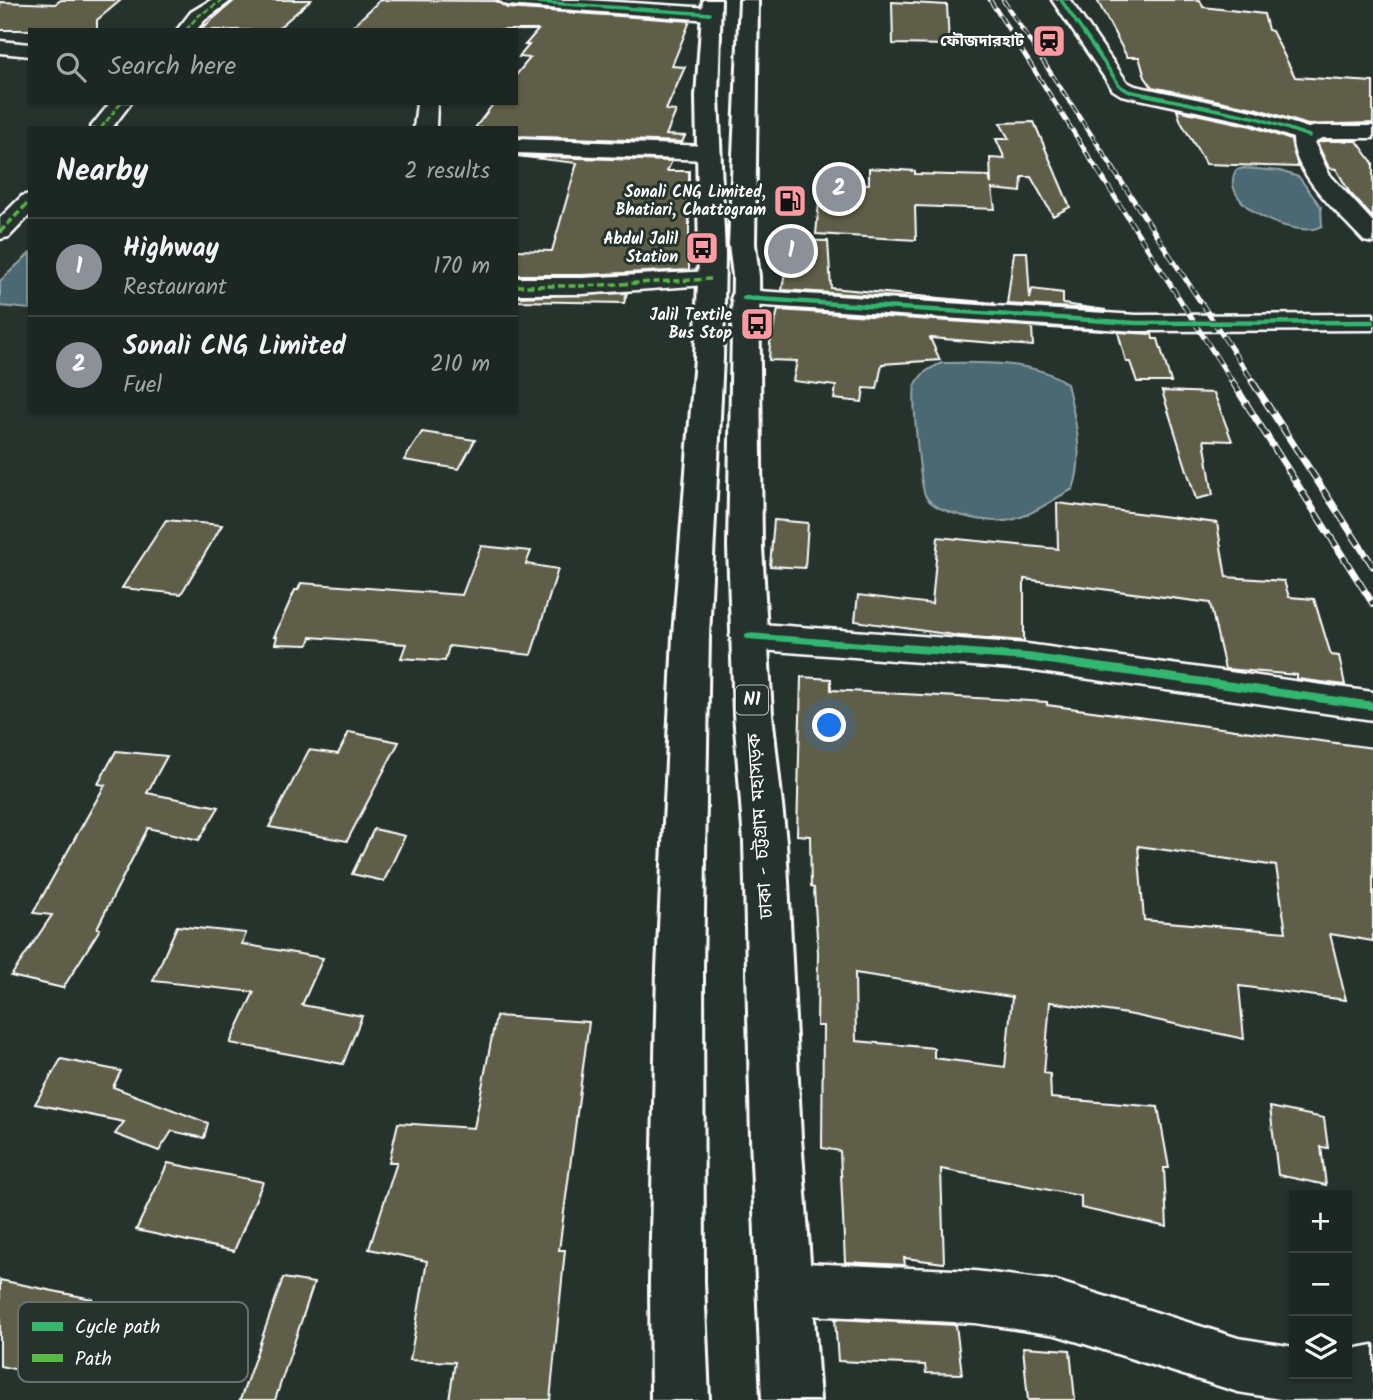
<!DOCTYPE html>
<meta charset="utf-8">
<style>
body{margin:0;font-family:Kalam,"Noto Sans Bengali",sans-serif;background:#29322f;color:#f1f3f6}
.controls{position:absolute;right:21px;bottom:21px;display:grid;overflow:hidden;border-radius:0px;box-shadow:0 2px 5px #0004}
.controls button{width:63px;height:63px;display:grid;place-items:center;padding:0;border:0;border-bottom:2px solid #3a4340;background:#1c2622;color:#f1f3f6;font:35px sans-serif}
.you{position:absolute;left:830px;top:726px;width:24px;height:24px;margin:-18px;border:5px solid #fff;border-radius:50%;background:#1a73e8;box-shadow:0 0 0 10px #1a73e833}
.badge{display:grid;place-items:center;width:46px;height:46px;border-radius:50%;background:#8c9099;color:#fff;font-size:23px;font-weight:700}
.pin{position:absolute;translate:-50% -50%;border:4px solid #fff;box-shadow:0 2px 7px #0006}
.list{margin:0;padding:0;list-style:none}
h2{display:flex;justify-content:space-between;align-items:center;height:91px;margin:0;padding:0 28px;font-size:30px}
h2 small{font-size:23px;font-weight:400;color:#a0a5a5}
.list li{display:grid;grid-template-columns:46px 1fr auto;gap:21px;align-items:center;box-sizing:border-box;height:98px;padding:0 28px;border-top:2px solid #3a4340}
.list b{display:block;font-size:26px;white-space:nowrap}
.list p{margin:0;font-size:23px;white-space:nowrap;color:#a0a5a5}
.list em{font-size:23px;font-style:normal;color:#a0a5a5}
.icon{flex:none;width:38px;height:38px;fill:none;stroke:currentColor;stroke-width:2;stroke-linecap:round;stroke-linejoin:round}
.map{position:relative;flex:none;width:1373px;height:1400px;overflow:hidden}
.search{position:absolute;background:#1c2622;box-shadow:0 2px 5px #0004;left:28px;top:28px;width:490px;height:77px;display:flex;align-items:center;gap:18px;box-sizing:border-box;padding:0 24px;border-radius:0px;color:#a0a5a5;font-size:26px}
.panel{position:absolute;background:#1c2622;box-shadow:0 2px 5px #0004;left:28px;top:126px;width:490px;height:287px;border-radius:0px}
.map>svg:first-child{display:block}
</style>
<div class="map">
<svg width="1373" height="1400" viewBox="0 0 1373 1400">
<rect width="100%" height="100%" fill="#26332d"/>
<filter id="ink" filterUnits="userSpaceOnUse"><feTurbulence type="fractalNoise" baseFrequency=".0143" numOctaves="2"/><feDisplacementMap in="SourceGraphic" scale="14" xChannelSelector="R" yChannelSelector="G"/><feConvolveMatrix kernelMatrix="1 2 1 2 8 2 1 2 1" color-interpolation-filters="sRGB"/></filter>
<g filter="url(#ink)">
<!-- water -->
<path fill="#4c6972" stroke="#94a5aa" stroke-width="2" d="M1244 168 1280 171 1299 177 1321 207 1322 226C1295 241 1216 204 1236 170Z
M30 253V309L0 306V281Z
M942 363C977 362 1039 361 1067 384 1075 417 1085 456 1073 489 1051 500 1029 518 1005 521 985 522 934 514 925 495 920 483 912 399 915 387 919 374 930 368 942 363Z"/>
<!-- building -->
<path fill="#5f5f4a" stroke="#fff" stroke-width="2" fill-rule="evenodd" d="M61 0H121L97 20V30H0V2L55 4Z
M235 0H311L276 30H200Z
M380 0 496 1 507 8 690 21 672 66 685 67 666 110 676 111 666 135 685 136 682 142 516 136V128H475L494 103H516V75L530 58 519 57 529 45H525L538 30H349Z
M1097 0H1200L1203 7 1264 14 1268 30 1272 31 1295 77 1373 82V123L1308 125 1258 109 1152 87 1145 77 1139 57H1127Z
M892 2 947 5 949 45 893 44Z
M1177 110 1251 126 1291 140 1298 167 1206 164 1181 122Z
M1034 122 1070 207 1053 216 1031 177H1022L1021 192 992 189 995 209 915 206 916 240 816 234 821 181 869 184V168L915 171V174L989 176 991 184 990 158 1005 159 996 139H1009L1000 123Z
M1323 141H1357L1373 163V218L1350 193 1336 169 1329 168 1317 143Z
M516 156 672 161 667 171H689V270L582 275H516V250L552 251 577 163Z
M790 240 828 241 831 288 995 303 782 290Z
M1014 252H1027L1030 299 1032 289 1063 293V304L1106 310 1007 304Z
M627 293 624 303 516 301V297Z
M778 310 1103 331 1032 327 1033 346 930 338 940 360 882 364 877 389 864 388 862 402 834 399 836 386 793 381 797 361 769 360 770 343Z
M1118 332 1152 334 1153 339H1158L1171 382H1137L1130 362H1126Z
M1162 391 1214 393 1232 441 1204 440 1213 495 1196 499Z
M422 432 475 440 459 469 404 460Z
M1057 503 1217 523 1226 577 1284 581 1289 597 1314 599 1331 655 1339 656 1345 685 1297 679V675L1225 669 1210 603 1024 579V641L960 636 855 621 858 595 932 604 938 537 1058 549Z
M166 520 222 525 181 594 122 588Z
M774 520 808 523 805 568 770 566Z
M481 546 531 551 526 564 558 569 531 655 449 646 445 661 401 658 406 644 311 637 308 645 275 644 277 637H274L295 590H298L301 583 462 595Z
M801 677 831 679V690L1047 702V705L1373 748V941L1330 934 1346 1000 1239 986 1244 1039 1133 1015 1050 1002 1044 1073 1050 1074 1051 1098 1158 1107 1169 1168H1164L1167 1227 1081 1208V1196L941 1169 944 1263 904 1258 905 1265 845 1262 840 1151 822 1148 823 1026H817L818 953 814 888 811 887 810 836 797 835ZM1138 846 1276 866 1286 932 1144 920ZM855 973 1012 997 1005 1067 934 1058V1048L856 1041Z
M349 732 399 742 347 841 269 827 309 750 338 754Z
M116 751 167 756 147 793 219 807 199 840 148 828 97 928 100 929 63 988 11 976 52 915 33 913 105 785 98 784Z
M374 829 405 836 384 881 352 874Z
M177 926 246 933 242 944 323 958 302 1005 362 1016 343 1064 230 1043 254 992 153 981Z
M496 1016 589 1022 559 1250H565L550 1400H449L455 1362 410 1360 427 1261 369 1249 397 1162H389L398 1123 474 1128Z
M61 1059 121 1071 113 1087 208 1123 204 1138 172 1131 159 1151 115 1134 124 1122 35 1104Z
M1270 1107 1324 1118 1328 1148 1321 1147 1326 1185 1278 1175Z
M168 1163 263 1182 234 1251 136 1230Z
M283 1278 314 1283 275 1400H240Z
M0 1280 92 1299 55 1378 0 1366Z
M835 1319 956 1325 962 1374 926 1373 925 1365 838 1361Z
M1023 1347 1070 1350 1075 1400H1028Z"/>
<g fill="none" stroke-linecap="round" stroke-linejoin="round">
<defs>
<path id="minor" d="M211 0H232L205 20 196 30H177L191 12Z
M498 0H586L710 8 719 14 710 20 507 5Z
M1052 0H1070L1127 82 1135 86 1257 112 1308 128 1318 126H1373V138H1322L1314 142 1329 174 1373 222V243L1364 241C1341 216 1292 173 1293 138L1252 123 1121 95 1113 90Z
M0 41 30 44V56L0 53Z
M110 103H131L112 128H90Z
M417 103H437L436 128H414Z
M516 139 709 146 717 148 720 153 717 158 709 160 516 153Z
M30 194V215L9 237 0 239V218L22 196Z
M711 271 720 274 724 279 720 284 582 294H516V278H582Z
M744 290 1136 315 1373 314V330L1136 331 735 304 731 298 735 292Z
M748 623 1027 644 1373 692V720L1027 670 748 649 736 645 730 636 736 627Z
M783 1262 975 1271 1056 1281 1238 1338 1294 1347V1374H1347V1350L1373 1345V1399L1286 1400 1238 1392 1056 1335 975 1323 783 1314 764 1307 757 1288 764 1269Z"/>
<path id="highway" d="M703 0H721L718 96 725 255 723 358 709 636 703 969 704 1282 709 1400H651L650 1282 657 969 673 636 695 358 699 255 696 96Z
M740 0H758L755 244 759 276 762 547 772 714 786 842 801 1138 820 1400H762L751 1138 744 842 734 714 728 547 733 276 729 244Z"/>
</defs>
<!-- minor casing -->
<use href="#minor" stroke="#fff" stroke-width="5"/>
<!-- highway casing -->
<use href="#highway" stroke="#fff" stroke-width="6"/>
<!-- minor -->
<use href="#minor" fill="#26332d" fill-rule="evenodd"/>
<!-- highway -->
<use href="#highway" fill="#26332d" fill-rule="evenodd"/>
<defs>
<path id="rail-far2" d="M990 0 1098 171
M1003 0 1115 171"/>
<path id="rail-far1" d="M1097 169 1233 383
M1113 169 1254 383"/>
<path id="rail" d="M1232 381 1373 604
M1252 381 1373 566"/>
</defs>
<!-- rail-far2 casing -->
<use href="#rail-far2" stroke="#fff" stroke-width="4.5"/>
<!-- rail-far1 casing -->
<use href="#rail-far1" stroke="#fff" stroke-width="5"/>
<!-- rail casing -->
<use href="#rail" stroke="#fff" stroke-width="7"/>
<!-- rail-far2 -->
<use href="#rail-far2" stroke="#26332d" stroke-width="2.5" stroke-dasharray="9" stroke-linecap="butt"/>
<!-- rail-far1 -->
<use href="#rail-far1" stroke="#26332d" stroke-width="3.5" stroke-dasharray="10" stroke-linecap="butt"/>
<!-- rail -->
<use href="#rail" stroke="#26332d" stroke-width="4.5" stroke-dasharray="13" stroke-linecap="butt"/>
<!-- quiet-far1 -->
<path stroke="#58b947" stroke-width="2.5" stroke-dasharray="6 2.5" stroke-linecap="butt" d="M186 30 198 16 223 0
M101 128 121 103"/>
<!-- quiet -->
<path stroke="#58b947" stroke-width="3.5" stroke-dasharray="7 3.5" stroke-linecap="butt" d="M0 232 30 201
M516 286H582L711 279"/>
<defs>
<path id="cycleway-far3" d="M507 0 710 14
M1061 0 1120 86 1128 91 1257 118 1309 136"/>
<path id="cycleway-far2" d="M744 298 1136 323 1373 322"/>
<path id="cycleway-far1" d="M748 636 927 650"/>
<path id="cycleway" d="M904 648 1027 657 1373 706"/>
</defs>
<!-- cycleway-far3 casing -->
<use href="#cycleway-far3" stroke="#26332d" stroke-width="6"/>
<!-- cycleway-far2 casing -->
<use href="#cycleway-far2" stroke="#26332d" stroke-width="7"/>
<!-- cycleway-far1 casing -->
<use href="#cycleway-far1" stroke="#26332d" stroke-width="10"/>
<!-- cycleway casing -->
<use href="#cycleway" stroke="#26332d" stroke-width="12"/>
<!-- cycleway-far3 -->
<use href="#cycleway-far3" stroke="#33b770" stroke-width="3.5"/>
<!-- cycleway-far2 -->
<use href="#cycleway-far2" stroke="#33b770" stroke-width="4.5"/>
<!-- cycleway-far1 -->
<use href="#cycleway-far1" stroke="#33b770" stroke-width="6"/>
<!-- cycleway -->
<use href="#cycleway" stroke="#33b770" stroke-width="8"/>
</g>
</g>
<!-- icons -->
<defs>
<symbol id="station-square" viewBox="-11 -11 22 22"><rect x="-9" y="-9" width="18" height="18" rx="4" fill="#ff9aa2" stroke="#26332d"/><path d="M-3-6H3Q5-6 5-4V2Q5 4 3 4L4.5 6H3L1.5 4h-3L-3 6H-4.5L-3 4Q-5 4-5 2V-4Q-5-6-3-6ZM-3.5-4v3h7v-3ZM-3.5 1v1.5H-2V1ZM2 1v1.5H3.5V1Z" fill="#111"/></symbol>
<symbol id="fuel-square" viewBox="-11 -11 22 22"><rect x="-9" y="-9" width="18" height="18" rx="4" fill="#ff9aa2" stroke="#26332d"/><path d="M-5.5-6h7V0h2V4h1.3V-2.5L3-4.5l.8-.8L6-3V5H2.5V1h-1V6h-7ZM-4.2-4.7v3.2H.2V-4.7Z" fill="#111"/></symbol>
<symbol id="bus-square" viewBox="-11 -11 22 22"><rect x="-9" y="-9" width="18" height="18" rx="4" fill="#ff9aa2" stroke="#26332d"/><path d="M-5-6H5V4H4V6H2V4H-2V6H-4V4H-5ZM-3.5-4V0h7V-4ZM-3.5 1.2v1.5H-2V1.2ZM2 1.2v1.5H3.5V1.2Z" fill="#111"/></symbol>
</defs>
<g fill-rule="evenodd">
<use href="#station-square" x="1030" y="22" width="38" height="38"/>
<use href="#fuel-square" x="771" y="182" width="38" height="38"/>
<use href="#bus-square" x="683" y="229" width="38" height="38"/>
<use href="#bus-square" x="738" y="305" width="38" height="38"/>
</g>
<g text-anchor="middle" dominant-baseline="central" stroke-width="6" stroke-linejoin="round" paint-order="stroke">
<!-- far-poi labels -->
<g font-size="16" font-weight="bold" fill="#fff" stroke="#26332d" text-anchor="end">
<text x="1024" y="41">ফৌজদারহাট</text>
<text x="766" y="192">Sonali CNG Limited,<tspan x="766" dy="18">Bhatiari, Chattogram</tspan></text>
<text x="678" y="239">Abdul Jalil<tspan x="678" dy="18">Station</tspan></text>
<text x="732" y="315">Jalil Textile<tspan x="732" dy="18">Bus Stop</tspan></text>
</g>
<!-- shield labels -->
<rect fill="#26332d" stroke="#bec2c0" stroke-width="2" x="736" y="685.5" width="32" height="29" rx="5"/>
<g font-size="18" font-weight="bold" fill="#fff">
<text x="752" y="700">N1</text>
</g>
<!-- street labels -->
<g font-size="19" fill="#fff" stroke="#26332d">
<text transform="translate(761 826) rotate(-94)">ঢাকা - চট্টগ্রাম মহাসড়ক</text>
</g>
</g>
<!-- legend -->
<rect x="18" y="1302" width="230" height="80" rx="10" fill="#26332d" stroke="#67706c" stroke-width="2"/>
<rect x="32" y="1322" width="31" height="9" fill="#33b770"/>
<rect x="32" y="1354" width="31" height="8" fill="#58b947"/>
<g font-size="19" fill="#fff">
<text x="75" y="1333">Cycle path</text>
<text x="75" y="1365">Path</text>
</g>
</svg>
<div class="controls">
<button>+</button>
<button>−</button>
<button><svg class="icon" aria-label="layers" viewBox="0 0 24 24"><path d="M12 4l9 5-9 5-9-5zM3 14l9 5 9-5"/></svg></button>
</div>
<div class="you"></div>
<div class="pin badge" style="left:791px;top:251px">1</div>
<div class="pin badge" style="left:839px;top:189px">2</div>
<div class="search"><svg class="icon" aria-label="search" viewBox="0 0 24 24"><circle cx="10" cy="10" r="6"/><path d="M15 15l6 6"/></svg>Search here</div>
<section class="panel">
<h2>Nearby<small>2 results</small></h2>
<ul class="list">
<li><span class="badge">1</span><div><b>Highway</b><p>Restaurant</p></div><em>170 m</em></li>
<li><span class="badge">2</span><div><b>Sonali CNG Limited</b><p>Fuel</p></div><em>210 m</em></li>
</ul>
</section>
</div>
